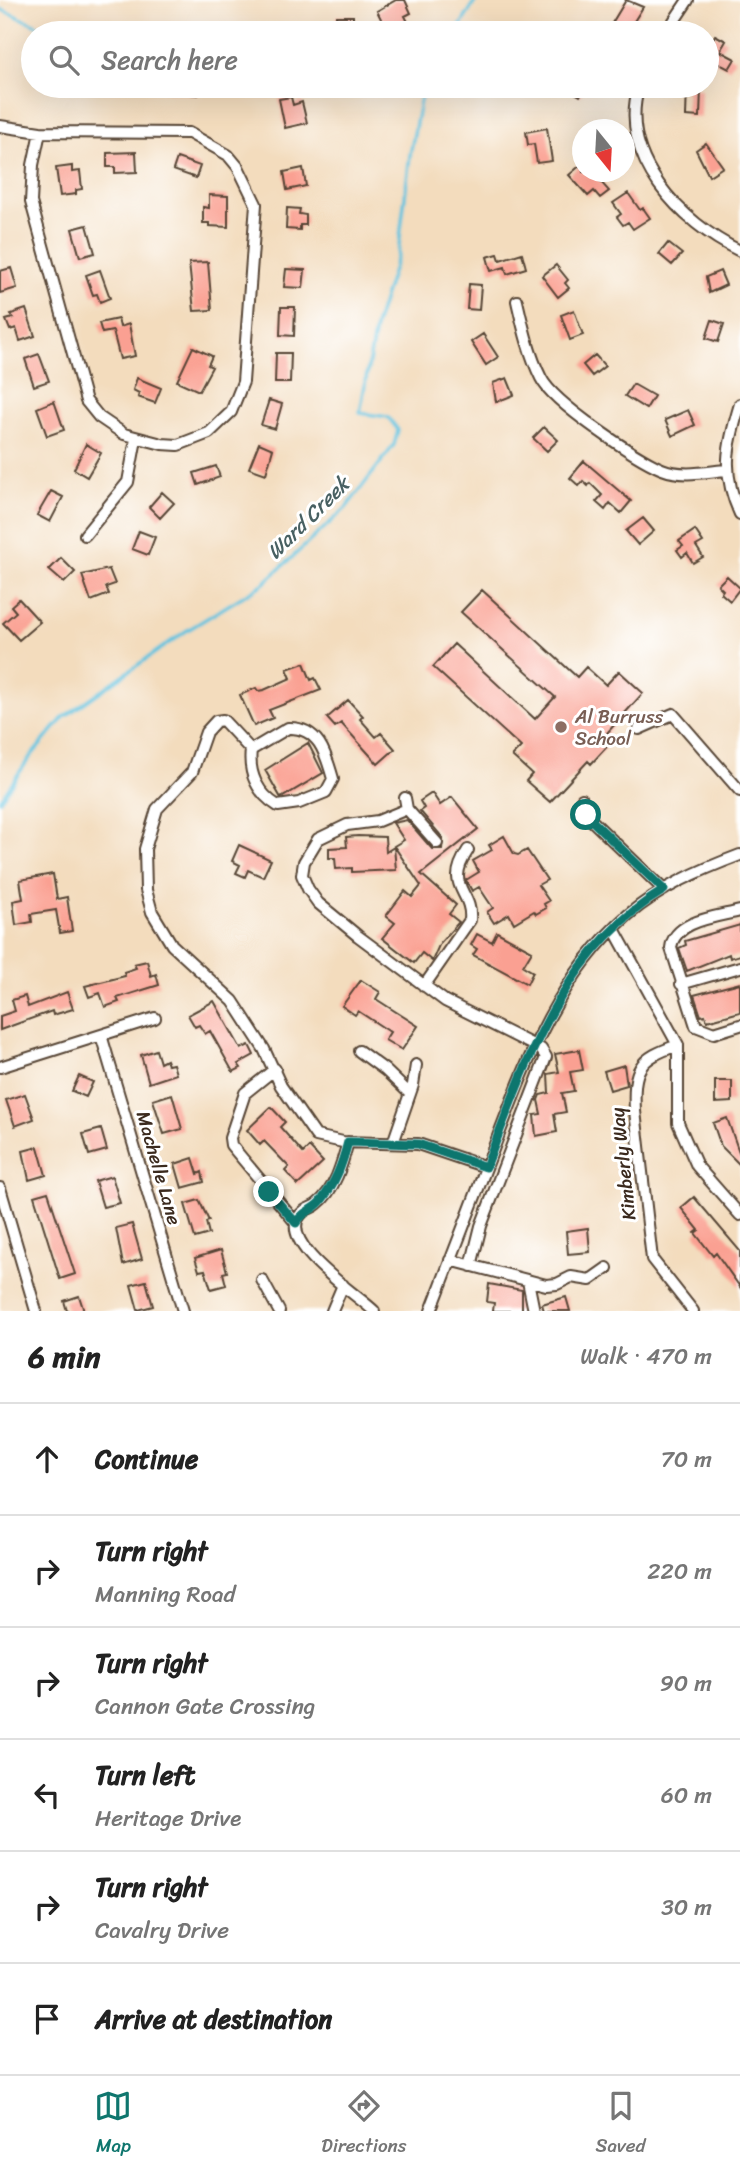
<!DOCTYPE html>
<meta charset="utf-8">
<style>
body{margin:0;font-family:Sriracha,sans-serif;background:#f2f2f2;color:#222}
.compass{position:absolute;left:572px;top:119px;width:63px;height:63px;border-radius:50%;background:#fff;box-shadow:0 7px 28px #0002;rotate:162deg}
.stop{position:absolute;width:21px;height:21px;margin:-16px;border:5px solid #0f766e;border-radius:50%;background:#fff}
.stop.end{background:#0f766e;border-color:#fff;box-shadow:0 2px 7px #0008}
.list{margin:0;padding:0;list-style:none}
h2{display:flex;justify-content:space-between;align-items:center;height:91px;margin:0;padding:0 28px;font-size:30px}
h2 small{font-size:23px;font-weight:400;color:#767676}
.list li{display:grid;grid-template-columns:46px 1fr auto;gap:21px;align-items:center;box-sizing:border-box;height:112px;padding:0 28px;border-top:2px solid #e0e0e0}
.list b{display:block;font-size:26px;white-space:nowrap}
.list p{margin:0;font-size:23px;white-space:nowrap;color:#767676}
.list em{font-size:23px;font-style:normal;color:#767676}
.icon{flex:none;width:38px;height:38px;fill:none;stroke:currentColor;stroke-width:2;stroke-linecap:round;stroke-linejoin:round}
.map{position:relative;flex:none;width:740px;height:1311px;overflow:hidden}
.search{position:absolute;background:#fff;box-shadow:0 7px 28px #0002;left:21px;right:21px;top:21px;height:77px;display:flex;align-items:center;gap:18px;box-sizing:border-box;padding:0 24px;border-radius:38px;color:#767676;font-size:26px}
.sheet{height:763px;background:#fff}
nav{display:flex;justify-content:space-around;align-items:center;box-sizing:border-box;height:98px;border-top:2px solid #e0e0e0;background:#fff;font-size:19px;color:#767676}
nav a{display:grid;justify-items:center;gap:4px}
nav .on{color:#0f766e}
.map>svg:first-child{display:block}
</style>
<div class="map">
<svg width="740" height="1311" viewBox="0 0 740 1311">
<rect width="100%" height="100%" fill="#fff"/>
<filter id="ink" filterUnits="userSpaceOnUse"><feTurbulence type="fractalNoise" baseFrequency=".0143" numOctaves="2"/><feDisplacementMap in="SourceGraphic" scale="14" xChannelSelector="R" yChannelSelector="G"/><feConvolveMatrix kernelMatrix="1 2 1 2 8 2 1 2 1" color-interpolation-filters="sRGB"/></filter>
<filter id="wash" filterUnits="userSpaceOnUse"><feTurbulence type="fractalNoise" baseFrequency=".00686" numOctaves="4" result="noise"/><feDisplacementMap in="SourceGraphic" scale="28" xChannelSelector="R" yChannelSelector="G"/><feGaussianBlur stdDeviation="1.57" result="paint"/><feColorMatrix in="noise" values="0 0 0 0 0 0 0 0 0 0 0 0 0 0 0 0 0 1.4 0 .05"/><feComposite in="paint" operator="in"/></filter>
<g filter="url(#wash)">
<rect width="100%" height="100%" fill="#f3dcbd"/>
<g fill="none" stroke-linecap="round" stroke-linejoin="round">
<!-- stream -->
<path stroke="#61c3df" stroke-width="3.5" d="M0 9 55 33 105 28 235 33
M456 33 476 0
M0 800 31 756 64 717 186 631 263 584 346 508 394 445 398 430 388 417 360 413 376 323 398 254 410 155 423 86"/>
</g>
<g id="blocks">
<!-- building -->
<path fill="#faa092" d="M396 0H405L411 13 405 16 409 24 388 33 377 11Z
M626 0 643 7 633 23 650 33H606Z
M336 16H353V33H336Z
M715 35 726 41 720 51 735 59 729 69 714 61 707 74V50Z
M165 86H200L198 95 165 91Z
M563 86H586L580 96Z
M687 87 701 88 700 117 686 116Z
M291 97 293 105 302 102 307 123 285 128 279 99Z
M547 128 552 161 537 163 534 144 528 145 526 132Z
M706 143 723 167 709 176 696 150Z
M136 152 137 172 115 173V167H107V153Z
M177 158 200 166 196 178 173 170Z
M583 163V172H592L609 191 600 198 594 191 588 196 569 175Z
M72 166V172L80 171 82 189 76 190V194L60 196 56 168Z
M303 168 306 186 287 190 284 172Z
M628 193 640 210 643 208 650 218 633 229 628 222 623 225 617 217 621 214 613 203Z
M209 195 228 196V227L209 226V223H203V207L209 208Z
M287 208 300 209 299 214 306 215V225H300V230L286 229Z
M87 225 95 253 80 257 72 229Z
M668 243 682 254 672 265 659 254Z
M522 253 526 268 507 274 505 267 491 271 487 257 498 254 500 260Z
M208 262 212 310 194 311 189 263Z
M556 265 568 280 565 283 569 288 558 297 542 276Z
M11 268 17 288 0 293V271Z
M286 269 305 270 303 288 284 287Z
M100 270 110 298 100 302 97 294 93 295 86 275Z
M720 271 726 285 709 293 706 277Z
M469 284 481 285 479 310 467 309Z
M281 307H295L294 336 280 335Z
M26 309 35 336 20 341 16 328 10 330 6 320 13 318 11 314Z
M574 310 583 335 570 340 561 315Z
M118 319 120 327 129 324 135 356 120 359 113 331 102 333 99 323Z
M712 320 724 324 718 342 706 338Z
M483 334 498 357 486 365 471 342Z
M193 347 212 356 208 365 212 367 199 391 177 381Z
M276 353H291L290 383H275Z
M39 354 49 381 34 386 25 359Z
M595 355 605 366 592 376 583 365Z
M137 378 161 388 155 403 138 397 139 393 133 390Z
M507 378 514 395 496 402 493 383Z
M633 384 654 396 646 409 625 396Z
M269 400 282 404 275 429 261 425Z
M54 401 64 430 47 436 37 408Z
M688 410 695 425 672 436 665 420Z
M544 427 558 440 547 451 533 438Z
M259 443 273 449 266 474 249 468Z
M86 444 101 453 87 477 74 469Z
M584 461 631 501 621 513 610 503 605 510 596 502 602 495 590 483 588 486 583 481 579 486 570 478Z
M216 466 220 477 198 485 194 473Z
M51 491 63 497 50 522 37 515Z
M162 492 174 503 160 518 149 507Z
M643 518 654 531 638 545 626 531Z
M695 530 703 542 696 546 703 557 693 563 687 553 682 557 677 550 683 546 679 541Z
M139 531 155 537 148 555 132 549Z
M61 558 75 572 64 583 49 570Z
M109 569 115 584 106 587 109 594 91 601 82 575Z
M727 576 740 588 730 601 721 593 723 590 718 585Z
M482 590 577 677 586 667 606 685 619 671 643 693 607 733 614 739 591 764 588 761 550 802 526 781 532 774 512 756 521 747 433 667 454 644 535 719 555 697 461 612Z
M19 599 40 622 19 640 3 623 16 612 11 606Z
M304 663 311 680 315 678 321 690 269 710 273 718 254 726 240 695 256 688 258 691 264 690 291 678 287 669Z
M348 700 363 716 360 719 376 737 381 733 395 749 378 764 341 723 335 727 327 718Z
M308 743 323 773 281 798 265 770Z
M432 793 440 805 452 797 478 829 421 874 456 905 449 914 459 922 440 943 432 961 422 953 414 963 382 938 395 923 386 916 405 891 412 897 421 886 394 846 404 840 393 823 407 820 432 849H442L443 838 420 811 424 808 420 801Z
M358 836 385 837 386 852 394 847 396 870 352 872V868L336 869 335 858H329V848L347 847 346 837Z
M504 836 514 854 518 855 527 850 547 880 538 885 549 901 544 904 546 908 536 914 534 911 514 923 509 914 494 923 487 912 493 908 479 887 472 891 466 880 479 872 473 861 492 850 489 845Z
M239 845 271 860 263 877 248 870 245 877 236 873 240 865 232 861Z
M53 874 57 899 67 897 72 931 60 933 56 910 31 914 32 922 16 925 13 901 23 899 20 880Z
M740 925V955L730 958 729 954 687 971 679 948 686 945 685 941Z
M497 932 532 951 523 966 533 972 527 984 473 955 477 949 471 945 477 934 492 942Z
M147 961 151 976 156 974 159 985 117 998 119 1002 105 1007 100 993 89 997 85 986 125 976 124 972 136 968 134 964Z
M361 980 380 992 376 999 418 1026 402 1050 385 1040 390 1032 358 1011 355 1015 342 1006Z
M740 983V1012L707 1021 705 1015 701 1016 694 995Z
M67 992 73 1009 53 1015 52 1011 0 1030V1016L15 1011 12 1000 25 996 28 1007Z
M214 1001 241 1049 249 1045 254 1055 238 1064 241 1068 233 1072 210 1031 205 1034 199 1025 195 1027 188 1015Z
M156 1050 160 1063 166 1060 168 1065 173 1064 176 1074 149 1083 141 1055Z
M579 1050 583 1070 570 1072 574 1091 562 1093 566 1112 554 1114 557 1132 536 1136 534 1115 541 1114 538 1100 540 1095 549 1093 548 1074 559 1072 555 1054Z
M624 1065 627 1085 610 1090 604 1071Z
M79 1076 93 1082 86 1097 72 1091Z
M715 1081H732V1102L715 1103Z
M25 1094 34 1119 15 1126 6 1100Z
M172 1094 182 1129 164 1134 153 1100Z
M271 1107 285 1122 280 1127 303 1153 309 1147 323 1162 298 1185 285 1171 289 1167 264 1141 260 1145 247 1130Z
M727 1118 740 1155V1165L721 1146 713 1123Z
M101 1129 107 1150 89 1155 83 1134Z
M38 1147 46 1175 29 1180 23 1151Z
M193 1158 198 1174 202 1172 204 1182 182 1188 175 1164Z
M112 1176 120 1203 103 1207 95 1181Z
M48 1192 75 1274 60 1279 34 1196Z
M694 1197 740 1251V1287L716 1253 713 1256 695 1233 699 1230 681 1208Z
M199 1200 209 1221 206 1222 209 1234 195 1238 185 1204Z
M132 1224 142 1259 123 1265 116 1228Z
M588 1228 590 1252 568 1254 566 1231Z
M221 1250 227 1272 223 1273 226 1285 211 1289 205 1270 199 1271 195 1258Z
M146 1281 153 1306 138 1310 131 1285Z
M489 1284 522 1290V1311H493L494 1303 487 1302Z
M79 1296 84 1311H67L64 1301Z
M566 1297 570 1311H544L542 1304Z"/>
</g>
</g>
<g filter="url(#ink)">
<use href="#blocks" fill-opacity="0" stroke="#574536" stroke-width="2"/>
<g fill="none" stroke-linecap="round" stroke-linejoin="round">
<defs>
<path id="minor" d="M666 33 688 0
M639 86C617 157 681 223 740 251
M0 126 40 132 189 133 228 155 238 167 256 204 243 382 231 412 209 433 178 445 162 444 124 434 99 417 86 401 31 202 33 165 40 132
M517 301C523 327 529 354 541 378 553 403 636 458 662 469 682 477 705 472 726 470
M740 404C727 447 721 472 740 514
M85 535 128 482 136 439
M288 728C319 727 326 754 333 779L326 792 299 803 278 806C258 794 248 774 251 750Z
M639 729 673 714 740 791
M251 750 223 720 216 721 206 732 192 772 157 809 145 849 146 890 152 912 172 945 233 1001 264 1049 281 1086 316 1136 343 1142 418 1144 486 1167
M405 798 407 809 378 821 347 825 318 839 304 862 302 875 308 889 318 903 358 936 445 1001 541 1049 546 1057 481 1226 471 1266
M582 799 586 815 664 890
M407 809 437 843
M740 911C718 917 674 920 671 948L696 1026 714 1033 740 1025
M614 929 678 1045V1123L697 1166 740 1215
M681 984 740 967
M424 986 470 920C473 890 443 888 468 850
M101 1035 183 1311
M678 1045C638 1059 633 1068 635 1111L652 1259 693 1311
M359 1051 385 1070 409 1093
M0 1067 155 1018
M275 1069 245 1093 230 1138 231 1145 296 1223
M348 1142C342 1164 335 1190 317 1204 313 1208 307 1208 303 1212 271 1240 357 1294 374 1311
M393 1143 413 1085 416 1065
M0 1188 36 1311
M450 1260 546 1285 557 1284 571 1277 590 1280 607 1268
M262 1280 279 1311
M528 1281 534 1311
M332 1311 343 1285
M431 1311C452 1256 473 1202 494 1147 527 1061 557 977 628 915 661 887 700 870 740 855"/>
</defs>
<!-- minor casing -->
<use href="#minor" stroke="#574536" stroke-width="14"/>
<!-- minor -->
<use href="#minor" stroke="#fff" stroke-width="10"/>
</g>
</g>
<g fill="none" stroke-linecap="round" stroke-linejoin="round" filter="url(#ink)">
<!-- route -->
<path stroke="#0f766e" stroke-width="9" d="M269 1192 296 1223C303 1211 312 1211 320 1202 335 1184 342 1165 348 1142L418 1144 486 1167C526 1063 562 951 664 890L586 815"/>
</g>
<!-- markers -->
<circle fill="#8d6e63" stroke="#fff" stroke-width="2.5" cx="561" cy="727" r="7"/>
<g text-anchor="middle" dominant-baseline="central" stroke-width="6" stroke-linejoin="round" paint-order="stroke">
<!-- education labels -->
<g font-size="19" fill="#785e54" stroke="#fff" text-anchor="start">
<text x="575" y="716">Al Burruss<tspan x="575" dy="22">School</tspan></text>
</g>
<!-- street labels -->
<g font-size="19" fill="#3b2a1e" stroke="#fff">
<text transform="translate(623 1164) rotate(-96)">Kimberly Way</text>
<text transform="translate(159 1168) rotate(74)">Machelle Lane</text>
</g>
<!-- water labels -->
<g font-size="21" font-style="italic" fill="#486062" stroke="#fff">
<text transform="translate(308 518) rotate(-45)">Ward Creek</text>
</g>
</g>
</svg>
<svg class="compass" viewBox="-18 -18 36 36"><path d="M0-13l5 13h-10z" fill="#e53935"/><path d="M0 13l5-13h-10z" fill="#767676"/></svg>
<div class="stop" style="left:586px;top:815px"></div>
<div class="stop end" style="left:269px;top:1192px"></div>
<div class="search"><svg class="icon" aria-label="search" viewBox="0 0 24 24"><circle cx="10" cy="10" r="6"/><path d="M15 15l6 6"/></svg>Search here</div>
</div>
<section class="sheet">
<h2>6 min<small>Walk · 470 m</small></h2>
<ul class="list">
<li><svg class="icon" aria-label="ahead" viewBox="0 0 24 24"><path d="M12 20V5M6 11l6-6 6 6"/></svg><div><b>Continue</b></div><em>70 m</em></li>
<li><svg class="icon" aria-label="right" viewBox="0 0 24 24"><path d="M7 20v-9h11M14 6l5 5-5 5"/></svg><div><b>Turn right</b><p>Manning Road</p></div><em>220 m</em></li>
<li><svg class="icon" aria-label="right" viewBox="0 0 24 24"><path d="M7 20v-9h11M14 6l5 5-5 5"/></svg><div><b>Turn right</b><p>Cannon Gate Crossing</p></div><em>90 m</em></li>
<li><svg class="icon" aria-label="left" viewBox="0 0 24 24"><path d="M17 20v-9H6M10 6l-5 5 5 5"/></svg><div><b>Turn left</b><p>Heritage Drive</p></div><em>60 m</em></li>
<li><svg class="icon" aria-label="right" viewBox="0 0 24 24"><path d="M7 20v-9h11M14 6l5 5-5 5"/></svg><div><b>Turn right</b><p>Cavalry Drive</p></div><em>30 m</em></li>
<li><svg class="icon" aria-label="arrive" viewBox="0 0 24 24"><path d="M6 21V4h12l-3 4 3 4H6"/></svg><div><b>Arrive at destination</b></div></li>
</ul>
</section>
<nav>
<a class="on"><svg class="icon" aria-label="map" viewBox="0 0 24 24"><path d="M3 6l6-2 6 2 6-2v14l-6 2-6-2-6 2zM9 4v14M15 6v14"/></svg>Map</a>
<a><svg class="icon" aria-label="directions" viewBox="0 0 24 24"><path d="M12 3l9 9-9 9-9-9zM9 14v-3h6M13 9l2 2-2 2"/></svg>Directions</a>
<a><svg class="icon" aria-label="saved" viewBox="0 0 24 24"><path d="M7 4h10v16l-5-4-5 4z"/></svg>Saved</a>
</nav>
